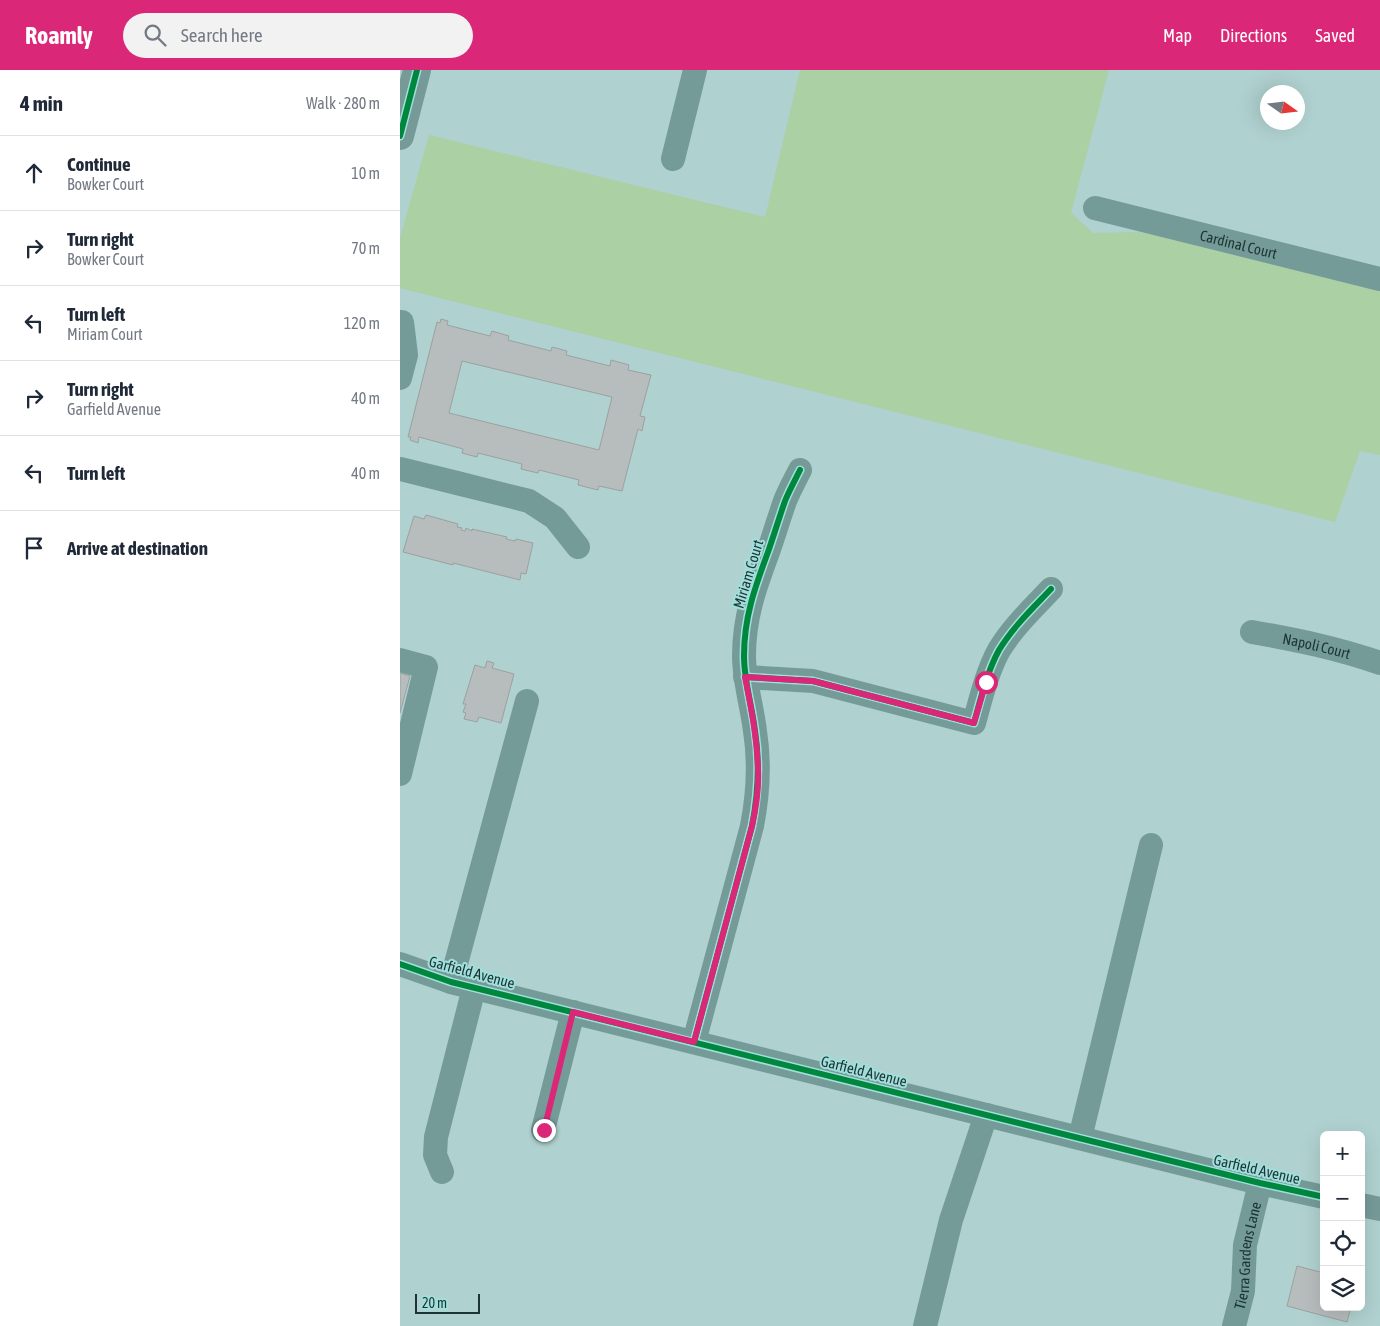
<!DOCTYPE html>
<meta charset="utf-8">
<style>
body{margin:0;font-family:"Asap Condensed",sans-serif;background:#f2f2f3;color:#1f2937}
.controls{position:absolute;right:15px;bottom:15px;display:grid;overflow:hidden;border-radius:8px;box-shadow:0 5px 20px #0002}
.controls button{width:45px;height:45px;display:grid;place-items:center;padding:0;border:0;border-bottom:1px solid #e0e1e3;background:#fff;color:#1f2937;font:25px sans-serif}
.compass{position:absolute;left:860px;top:15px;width:45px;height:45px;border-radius:50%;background:#fff;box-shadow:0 5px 20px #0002;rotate:104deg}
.scale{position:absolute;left:15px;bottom:12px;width:65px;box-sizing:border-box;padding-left:5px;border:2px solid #1c3534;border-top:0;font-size:14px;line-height:18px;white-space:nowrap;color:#1c3534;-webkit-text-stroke:4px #a1dfdc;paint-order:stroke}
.stop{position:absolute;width:15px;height:15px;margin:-11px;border:4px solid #db2777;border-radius:50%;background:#fff}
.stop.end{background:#db2777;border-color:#fff;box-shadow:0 1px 5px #0008}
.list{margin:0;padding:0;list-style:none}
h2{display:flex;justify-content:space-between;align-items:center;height:65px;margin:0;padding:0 20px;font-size:21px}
h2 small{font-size:16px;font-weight:400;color:#747a83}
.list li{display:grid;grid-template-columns:32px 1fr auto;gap:15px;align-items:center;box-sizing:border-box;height:75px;padding:0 20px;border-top:1px solid #e0e1e3}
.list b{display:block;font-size:19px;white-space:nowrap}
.list p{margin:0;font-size:16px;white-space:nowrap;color:#747a83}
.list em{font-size:16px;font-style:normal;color:#747a83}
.icon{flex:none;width:28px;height:28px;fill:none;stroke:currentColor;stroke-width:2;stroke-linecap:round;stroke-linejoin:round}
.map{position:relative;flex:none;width:980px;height:1256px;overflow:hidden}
header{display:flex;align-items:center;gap:30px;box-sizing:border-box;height:70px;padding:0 25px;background:#db2777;color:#fff}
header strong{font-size:24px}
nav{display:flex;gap:28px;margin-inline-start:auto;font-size:18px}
.search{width:350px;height:45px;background:#f2f2f3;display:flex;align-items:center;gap:12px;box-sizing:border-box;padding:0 18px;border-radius:28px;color:#747a83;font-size:19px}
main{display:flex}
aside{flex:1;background:#fff}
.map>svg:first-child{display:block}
</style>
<header>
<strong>Roamly</strong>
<div class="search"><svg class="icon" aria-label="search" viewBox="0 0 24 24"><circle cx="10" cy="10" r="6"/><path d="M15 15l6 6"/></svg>Search here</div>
<nav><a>Map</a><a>Directions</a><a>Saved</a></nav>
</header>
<main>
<aside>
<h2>4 min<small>Walk · 280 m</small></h2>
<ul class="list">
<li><svg class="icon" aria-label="ahead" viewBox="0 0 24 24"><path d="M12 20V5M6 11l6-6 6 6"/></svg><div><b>Continue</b><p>Bowker Court</p></div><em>10 m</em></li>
<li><svg class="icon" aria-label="right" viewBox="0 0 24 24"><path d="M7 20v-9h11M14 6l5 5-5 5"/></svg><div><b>Turn right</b><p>Bowker Court</p></div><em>70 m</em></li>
<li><svg class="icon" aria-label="left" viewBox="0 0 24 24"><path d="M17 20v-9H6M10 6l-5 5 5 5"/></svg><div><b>Turn left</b><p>Miriam Court</p></div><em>120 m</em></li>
<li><svg class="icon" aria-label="right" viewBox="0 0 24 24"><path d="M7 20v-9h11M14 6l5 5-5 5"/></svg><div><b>Turn right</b><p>Garfield Avenue</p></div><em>40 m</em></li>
<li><svg class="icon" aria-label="left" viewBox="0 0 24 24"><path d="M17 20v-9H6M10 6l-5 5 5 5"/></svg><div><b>Turn left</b></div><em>40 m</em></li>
<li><svg class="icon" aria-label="arrive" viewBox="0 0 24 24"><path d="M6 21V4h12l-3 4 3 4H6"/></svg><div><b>Arrive at destination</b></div></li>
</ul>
</aside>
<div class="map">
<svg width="980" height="1256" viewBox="0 0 980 1256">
<rect width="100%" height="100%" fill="#afd1cf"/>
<!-- green -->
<path fill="#aad0a4" d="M400 0H709L671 143 693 163 738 162 791 170 980 218V385L960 381 935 452 0 218V168L29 65 365 147Z"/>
<!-- building -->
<path fill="#b7bcbc" stroke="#9ba1a1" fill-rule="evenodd" d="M41 249 48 251 47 255 90 266 92 261 109 266 108 270 151 281 152 277 167 281 166 285 210 296 211 290 229 295 228 300 251 305 240 346 245 347 242 361 238 359 222 421 199 416 198 420 178 415 179 410 139 400 138 403 121 399 122 394 78 383 77 387 62 383 63 379 19 367 18 373 10 370 11 367H8L37 252 40 253ZM62 291 212 327 199 380 49 343Z
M26 445 58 454 57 457 62 458 61 460 65 461 66 458 72 461V459L107 467 106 469 115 471 116 469 133 473 126 504 121 503 120 510 53 493V495L3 482 14 446 24 449Z
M87 591 94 593 92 598 114 604 101 653 79 647 77 652 64 649 66 643 63 642 66 634H63L75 595 85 598Z
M0 603 10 606 0 643Z
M897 1196 924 1203V1237H951L947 1252 887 1236Z"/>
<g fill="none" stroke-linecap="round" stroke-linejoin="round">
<!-- minor -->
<g stroke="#759b99" stroke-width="24">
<path d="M273 89 295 0"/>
<path id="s1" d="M695 138 980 209"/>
<path d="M0 252H2L6 285 0 308"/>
<path d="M0 399 57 413 129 431 155 448 178 477"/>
<path id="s2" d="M852 562C897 570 937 578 980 593"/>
<path d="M0 590 26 597 0 704"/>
<path d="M345 607 413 611 574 653C581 628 587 602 599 580 613 557 633 538 651 519"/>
<path d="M0 894 51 912 860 1113 924 1127"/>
<path d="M51 912 127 631"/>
<path d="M294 972 352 756C358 725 360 693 355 661 352 636 344 611 344 586 344 547 355 517 368 482 374 465 379 448 385 431 389 421 395 410 400 400"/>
<path d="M143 1060 173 942"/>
<path d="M680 1068 751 775"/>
<path d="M42 1102 35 1085 36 1067 74 918"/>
<path d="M961 1135 980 1139"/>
<path d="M525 1256 551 1150 586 1045"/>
<path id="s3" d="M834 1256 843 1221 845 1175 860 1113"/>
</g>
<!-- major -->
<path stroke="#769a98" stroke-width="28" d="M0 66 17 0"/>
<defs>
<path id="cycleway" d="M0 66 17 0
M345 607 413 611 574 653C581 628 587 602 599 580 613 557 633 538 651 519
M0 894 51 912 860 1113 924 1127
M294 972 352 756C358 725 360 693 355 661 352 636 344 611 344 586 344 547 355 517 368 482 374 465 379 448 385 431 389 421 395 410 400 400"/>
</defs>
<!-- cycleway casing -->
<use href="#cycleway" stroke="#a1dfdc" stroke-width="9"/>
<!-- cycleway -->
<use href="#cycleway" stroke="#00873e" stroke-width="6"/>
</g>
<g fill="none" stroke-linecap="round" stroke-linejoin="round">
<!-- route -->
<path stroke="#db2777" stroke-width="6" d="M144 1060 173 942 294 972 352 756C356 738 359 718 358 699 357 667 351 637 345 607L413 611 574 653 586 612"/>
</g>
<g text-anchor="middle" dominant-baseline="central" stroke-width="4" stroke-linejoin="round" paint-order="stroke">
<!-- street labels -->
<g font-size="15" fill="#1c3534" stroke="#a1dfdc">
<text stroke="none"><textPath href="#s1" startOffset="148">Cardinal Court</textPath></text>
<text transform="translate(348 504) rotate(-73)">Miriam Court</text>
<text stroke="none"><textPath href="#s2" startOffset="66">Napoli Court</textPath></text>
<text transform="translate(72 902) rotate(15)">Garfield Avenue</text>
<text transform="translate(464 1001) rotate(14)">Garfield Avenue</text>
<text transform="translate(857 1099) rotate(13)">Garfield Avenue</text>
<text stroke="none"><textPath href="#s3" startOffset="72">Tierra Gardens Lane</textPath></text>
</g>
</g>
</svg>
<div class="controls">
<button>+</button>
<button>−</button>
<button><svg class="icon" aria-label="locate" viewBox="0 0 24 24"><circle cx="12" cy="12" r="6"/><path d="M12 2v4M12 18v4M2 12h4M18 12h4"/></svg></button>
<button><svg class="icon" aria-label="layers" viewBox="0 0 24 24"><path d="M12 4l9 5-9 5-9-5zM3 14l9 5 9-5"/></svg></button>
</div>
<svg class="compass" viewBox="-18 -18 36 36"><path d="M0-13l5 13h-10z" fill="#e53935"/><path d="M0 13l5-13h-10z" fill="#747a83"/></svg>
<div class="scale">20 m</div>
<div class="stop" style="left:586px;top:612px"></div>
<div class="stop end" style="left:144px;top:1060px"></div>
</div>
</main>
